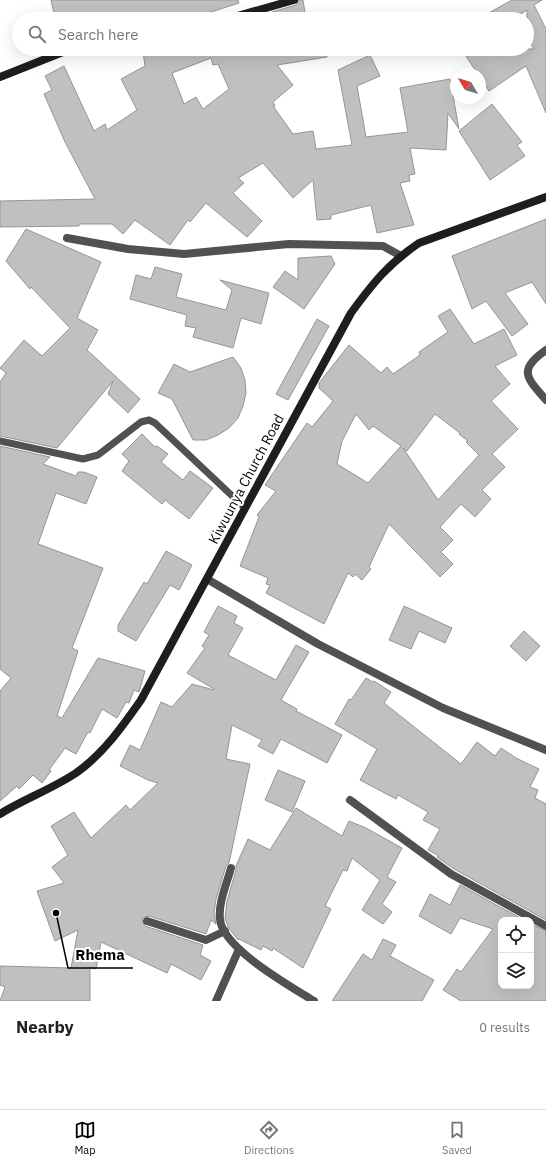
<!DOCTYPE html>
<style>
body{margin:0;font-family:"IBM Plex Sans",sans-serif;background:#f2f2f2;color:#202124}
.controls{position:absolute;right:12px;bottom:12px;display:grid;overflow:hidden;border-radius:8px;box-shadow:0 4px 16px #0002}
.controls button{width:36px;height:36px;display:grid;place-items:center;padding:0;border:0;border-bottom:1px solid #e0e0e0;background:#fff;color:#202124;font:20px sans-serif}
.compass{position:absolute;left:450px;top:68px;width:36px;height:36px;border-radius:50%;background:#fff;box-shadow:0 4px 16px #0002;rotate:308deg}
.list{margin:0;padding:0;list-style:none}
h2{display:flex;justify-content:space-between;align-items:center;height:52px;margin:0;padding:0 16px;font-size:17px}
h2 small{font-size:13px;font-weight:400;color:#757577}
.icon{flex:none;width:22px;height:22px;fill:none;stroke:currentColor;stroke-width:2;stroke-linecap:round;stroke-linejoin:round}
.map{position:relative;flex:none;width:546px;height:1001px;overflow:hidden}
.search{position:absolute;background:#fff;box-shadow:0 4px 16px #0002;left:12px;right:12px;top:12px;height:44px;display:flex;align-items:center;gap:10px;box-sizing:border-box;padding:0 14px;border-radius:22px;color:#757577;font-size:15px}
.sheet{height:108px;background:#fff}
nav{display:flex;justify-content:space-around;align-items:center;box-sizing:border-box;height:56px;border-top:1px solid #e0e0e0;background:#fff;font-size:11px;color:#757577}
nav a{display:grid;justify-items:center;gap:2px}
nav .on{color:#000}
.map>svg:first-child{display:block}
</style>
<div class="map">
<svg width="546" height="1001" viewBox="0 0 546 1001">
<rect width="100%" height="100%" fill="#fff"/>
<!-- building -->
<path fill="#c0c0c0" stroke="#959595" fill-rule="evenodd" d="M51 0H238L239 3 189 19H70V14L55 18Z
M299 0H303L306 19H274L272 12 296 5Z
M512 0H542L534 5 546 29V113L526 66 489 91 480 77V74H478L461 49H534L527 38V10L512 19H478Z
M154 49H326L327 57 277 65 293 85 273 102 275 106H273L293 134 313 131 316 149 352 145 338 70 370 55 380 76 357 86 366 137 408 132 400 88 450 79 459 129 448 113 446 150 410 148 415 174 409 175 410 181 400 183 414 225 377 233 371 205 331 215V219L317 220 313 180 293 198 263 163 238 178 244 183 233 193 262 221 247 237 206 203 190 222 188 220 170 245 135 220 123 234 112 224H79V226L0 227V201L95 199 65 142 44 94 52 90 45 76 64 66 94 131 105 124 107 130 137 110 121 79 145 66 143 52ZM211 58 213 65 218 64 229 89 203 109 196 97 184 104 172 73Z
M492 104 522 142 517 145 525 156 490 180 459 131Z
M546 219V304L532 282 505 293 528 324 512 336 486 301 472 309 452 256Z
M26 229 101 262 77 318 98 330 87 350 140 399 128 413 108 394 113 381 57 448 0 436V382L6 373 0 368 24 340 42 356 70 328 31 287 30 289 6 261Z
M331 256 335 264 304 309 273 287 285 271 298 280V258Z
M155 267 182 274 176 297 226 310 232 290 220 280 269 293 261 324 241 318 233 348 193 337 196 328 185 326 187 315 130 299 136 275 151 279Z
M450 309 474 344 504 329 517 355 495 366 510 384 491 401 518 429 492 454 505 467 482 490 491 499 475 517 461 504 440 527 453 540 441 552 453 564 440 577 389 524 369 567 371 569 362 580 355 574 353 577 348 573 324 624 266 593 270 585 266 584 268 578 240 566 259 517 257 515 276 491 265 485 307 423 312 427 333 401 319 388V383L349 345 381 373 387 367 393 374 420 355 419 352 448 332 438 316ZM356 414 369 430 373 426 401 446 368 483 337 464 342 441ZM435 414 460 433 459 434 468 441 466 442 479 455 438 500 403 448 407 451Z
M317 319 329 326 288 400 276 394Z
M233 357 241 368 245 380 246 393 243 406 238 418 229 428 218 435 206 440H193L172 399 158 393 174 364 190 372Z
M142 434 155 447 157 446 168 454 161 462 183 480 190 471 213 488 189 519 165 500 162 504 122 471 129 461 122 454Z
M0 446 50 457 43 464 76 476 78 472H84L97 477 86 504 56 493 38 544 103 568 72 648 78 651 57 716 62 718 98 658 145 671 139 692 134 690 129 703 126 702 117 718 102 709 90 733 88 732 76 754 65 748 49 770 51 771 42 783 33 775 19 789 17 786 0 801V691L11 678 0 669Z
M166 551 192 565 179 590 170 585 136 641 118 631V625L144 582 147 584Z
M218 606 237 616 234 623 243 628 228 655 276 680 296 645 309 652 281 700 297 709 296 711 342 735 327 763 281 739 273 754 258 746 262 740 232 725 226 759 250 764 229 863 226 866 216 899 214 913 216 924 211 920 206 934 149 916 144 917 142 920 145 926 203 945 200 955 211 961 201 980 171 964 167 973 101 942 96 969 90 968V1001H0L5 987 0 985V966L71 968 78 930 55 941 37 891 64 883 52 867 68 855 51 826 74 812 91 838 126 805 130 810 158 783 148 780 120 766 130 745 140 750 161 702 172 707 192 684 214 690V689L187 673 205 648 202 646 209 635 204 632Z
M404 606 452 628 445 643 419 631 411 649 389 640Z
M524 631 540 646 526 661 510 646Z
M366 678 373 682 374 681 391 692 384 703 461 764 477 742 495 756 501 748 516 758 539 769 530 787 538 790 535 798 546 804V920L454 869 437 857 439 856 428 850 440 829 423 820 428 812 398 795 396 799 360 780 377 749 335 724 349 699 351 700Z
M278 770 305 781 292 812 265 800Z
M296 808 342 836 349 821 366 828 402 848 387 877 396 882 382 904 392 912 383 924 362 910 380 880 352 858 347 871 343 870 325 906 331 909 303 968 273 948 272 951 263 946 261 950 239 939 238 940 228 927 225 918 227 901 236 870V866L248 839 270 850Z
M460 885 524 920H501V986H531V924L546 931V1001H461L443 990 457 969 461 972 493 929 460 918 451 934 419 916 430 894 450 905Z
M383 939 396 945 390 956 434 980 422 1001H332L363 954 372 960Z"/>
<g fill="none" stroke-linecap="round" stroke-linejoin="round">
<!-- lane -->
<path stroke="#515151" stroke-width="7" d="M0 441 83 459 98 455 141 422 149 420 155 423 245 508"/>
<!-- street -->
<path stroke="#515151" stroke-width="8" d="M67 238 128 249 184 254 289 244 383 246 401 256
M546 350C517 370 527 378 546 400
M207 579 318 644 443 708 546 750
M350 800 451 874 546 926
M231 868C227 883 218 903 220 919 222 948 290 986 314 1001
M147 921 206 940 225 931
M216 1001 239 949"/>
<!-- secondary -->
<path stroke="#1e1e1e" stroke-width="8" d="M227 19 294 0
M0 77 68 50 75 49
M0 814C24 799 52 789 76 773 103 754 122 727 141 700L351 313C373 283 388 264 419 243L546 197"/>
</g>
<g text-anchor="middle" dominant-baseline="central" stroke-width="4" stroke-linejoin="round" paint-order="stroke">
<!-- street labels -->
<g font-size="14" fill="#000" stroke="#fff">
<text transform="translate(246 479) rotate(-62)">Kiwuunya Church Road</text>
</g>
</g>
<!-- callouts -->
<path fill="none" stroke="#000" stroke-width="1.5" d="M56 913L68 968H133"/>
<circle fill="#000" stroke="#fff" stroke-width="1.5" cx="56" cy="913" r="4"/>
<g font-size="15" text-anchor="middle" font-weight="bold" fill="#000" stroke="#fff" stroke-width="4" stroke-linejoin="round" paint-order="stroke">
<text x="100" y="960">Rhema</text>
</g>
</svg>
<div class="controls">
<button><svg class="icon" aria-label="locate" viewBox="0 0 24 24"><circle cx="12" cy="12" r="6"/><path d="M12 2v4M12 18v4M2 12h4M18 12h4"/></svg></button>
<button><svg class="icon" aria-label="layers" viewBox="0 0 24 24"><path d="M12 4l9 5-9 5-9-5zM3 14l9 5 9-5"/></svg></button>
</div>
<svg class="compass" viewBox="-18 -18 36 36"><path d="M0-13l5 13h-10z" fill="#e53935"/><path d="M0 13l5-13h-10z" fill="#757577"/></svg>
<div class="search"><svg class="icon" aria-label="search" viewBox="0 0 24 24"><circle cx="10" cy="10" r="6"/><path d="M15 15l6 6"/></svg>Search here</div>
</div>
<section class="sheet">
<h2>Nearby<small>0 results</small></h2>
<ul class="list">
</ul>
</section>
<nav>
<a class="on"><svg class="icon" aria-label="map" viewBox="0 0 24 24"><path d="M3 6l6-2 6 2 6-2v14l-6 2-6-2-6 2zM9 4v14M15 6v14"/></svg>Map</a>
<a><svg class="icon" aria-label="directions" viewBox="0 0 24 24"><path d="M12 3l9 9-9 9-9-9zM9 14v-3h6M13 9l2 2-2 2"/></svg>Directions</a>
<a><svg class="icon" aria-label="saved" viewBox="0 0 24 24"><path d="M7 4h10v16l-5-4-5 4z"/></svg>Saved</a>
</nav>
